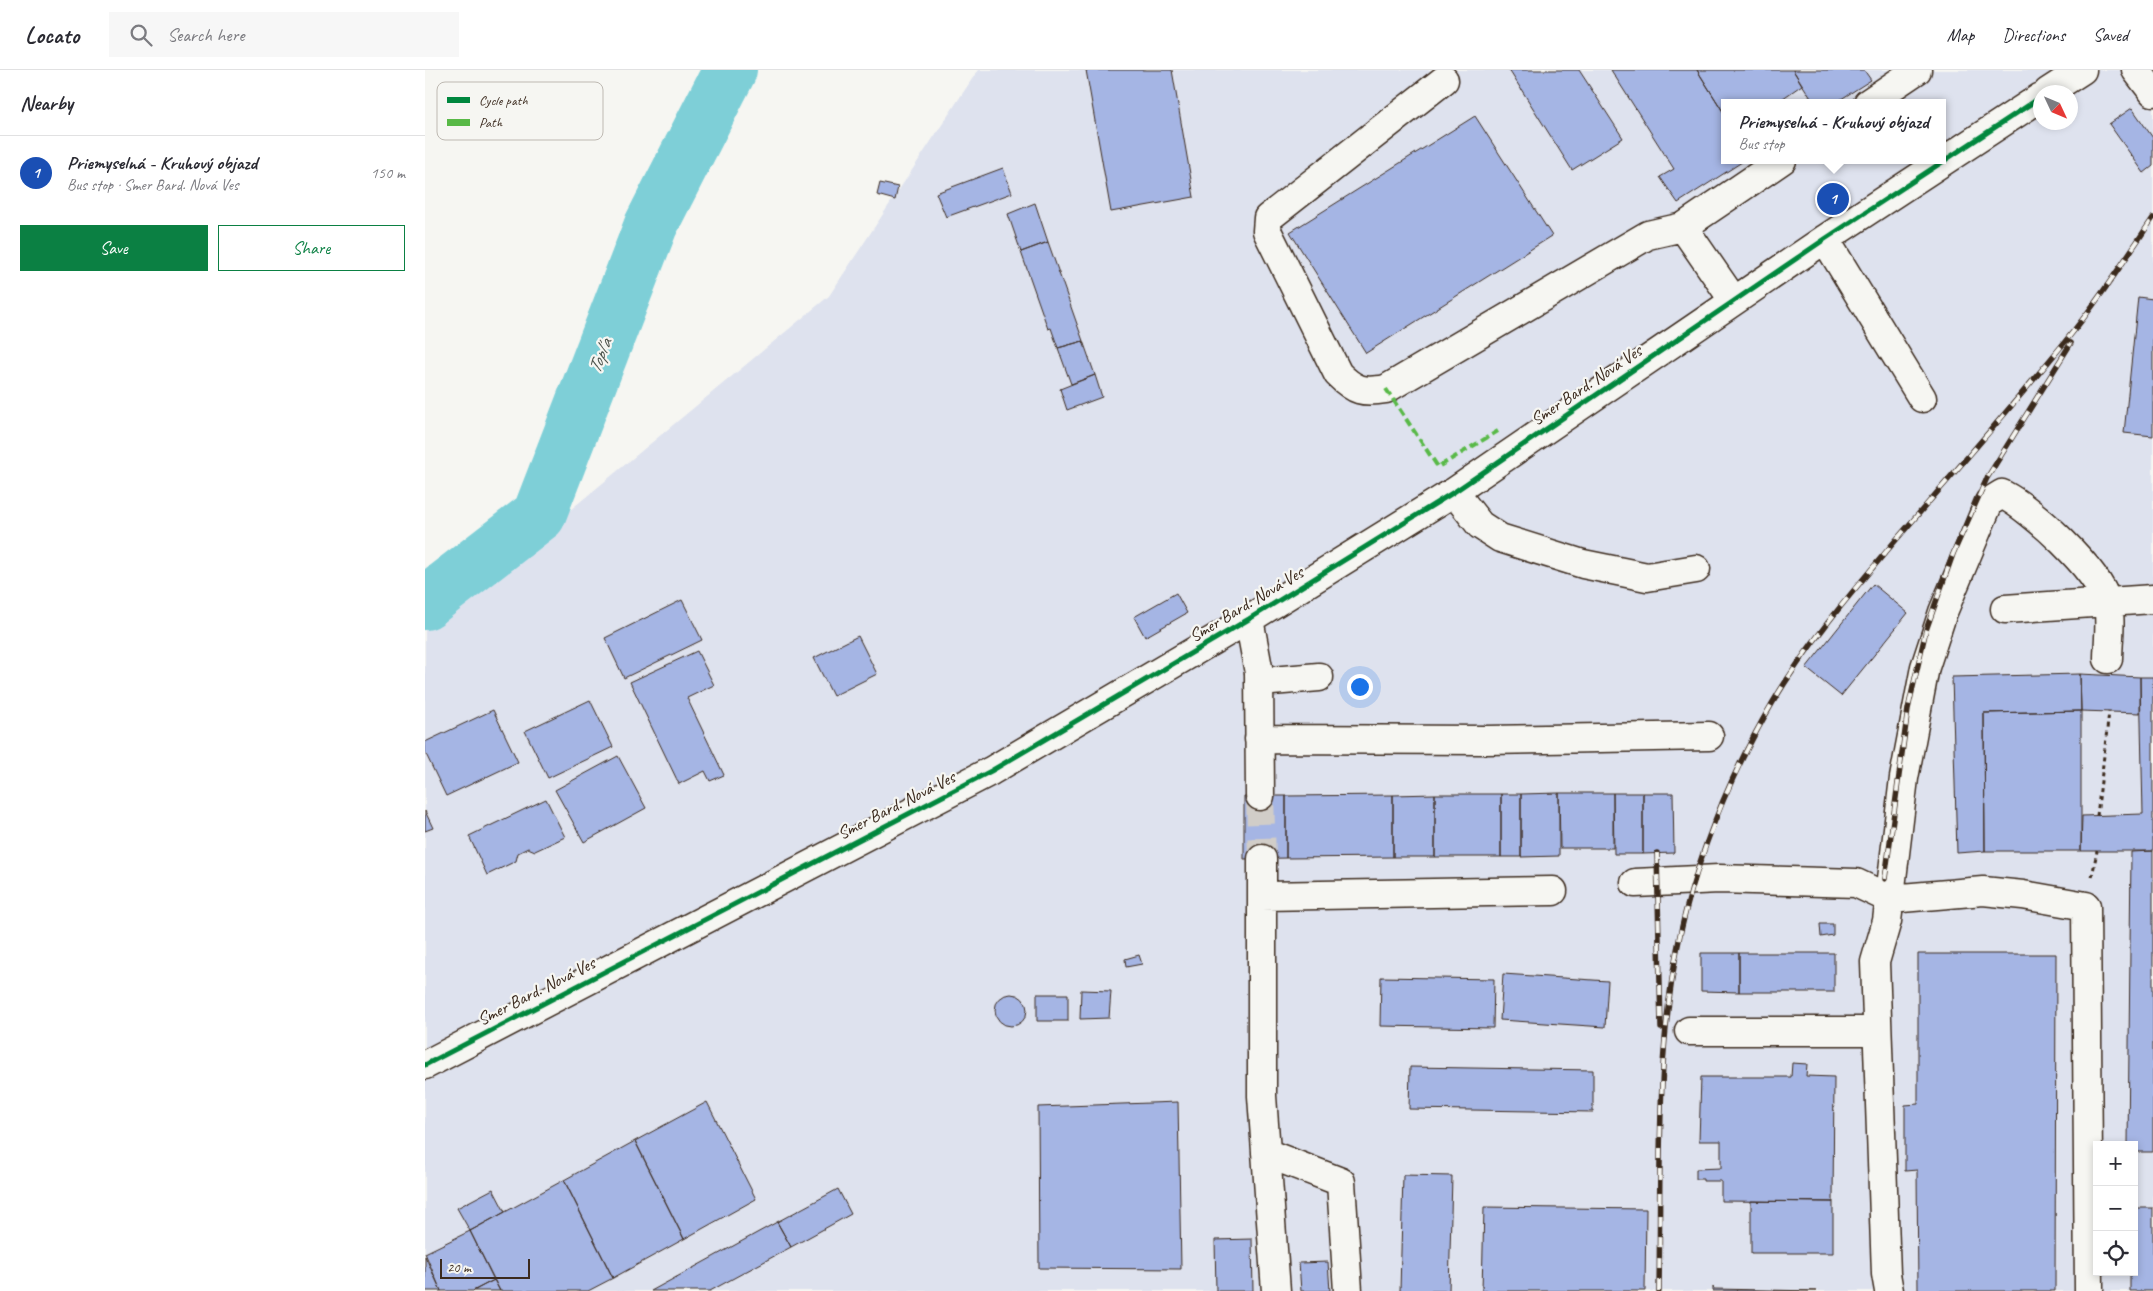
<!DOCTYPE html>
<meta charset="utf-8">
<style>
body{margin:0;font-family:Caveat,sans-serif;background:#f7f7f7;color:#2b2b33}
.controls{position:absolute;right:15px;bottom:15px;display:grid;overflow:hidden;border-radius:0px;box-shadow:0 2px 8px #0003}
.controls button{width:45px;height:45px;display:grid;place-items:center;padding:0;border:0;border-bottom:1px solid #e1e1e2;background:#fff;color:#2b2b33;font:25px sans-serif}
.compass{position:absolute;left:1608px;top:15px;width:45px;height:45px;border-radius:50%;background:#fff;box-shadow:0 2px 8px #0003;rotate:134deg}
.scale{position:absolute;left:15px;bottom:12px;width:90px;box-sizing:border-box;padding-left:5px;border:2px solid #3b2a1e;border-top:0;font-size:14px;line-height:18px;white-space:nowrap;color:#3b2a1e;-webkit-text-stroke:4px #f6f6f2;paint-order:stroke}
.you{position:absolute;left:934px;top:616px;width:18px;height:18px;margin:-12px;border:4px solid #fff;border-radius:50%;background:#1a73e8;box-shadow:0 0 0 8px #1a73e833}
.badge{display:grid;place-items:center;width:32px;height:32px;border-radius:50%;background:#0b8043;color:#fff;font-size:16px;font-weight:700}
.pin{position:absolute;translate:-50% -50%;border:2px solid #fff;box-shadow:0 1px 5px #0006}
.popup{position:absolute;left:1296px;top:29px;width:225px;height:65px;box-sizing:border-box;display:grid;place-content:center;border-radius:0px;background:#fff;filter:drop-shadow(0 1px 4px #0005);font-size:16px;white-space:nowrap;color:#7c7c81}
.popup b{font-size:19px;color:#2b2b33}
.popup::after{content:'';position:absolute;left:50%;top:100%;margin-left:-10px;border:10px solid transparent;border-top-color:#fff}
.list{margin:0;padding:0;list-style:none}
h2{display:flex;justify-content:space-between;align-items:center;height:65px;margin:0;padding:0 20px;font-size:21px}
h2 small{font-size:16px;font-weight:400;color:#7c7c81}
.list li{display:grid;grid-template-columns:32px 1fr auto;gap:15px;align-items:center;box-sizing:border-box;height:75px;padding:0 20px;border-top:1px solid #e1e1e2}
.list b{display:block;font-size:19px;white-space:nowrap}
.list p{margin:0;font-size:16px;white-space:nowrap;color:#7c7c81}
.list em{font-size:16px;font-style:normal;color:#7c7c81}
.actions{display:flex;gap:10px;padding:15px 20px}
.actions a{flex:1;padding:11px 0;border:1px solid #0b8043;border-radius:0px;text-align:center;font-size:18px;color:#0b8043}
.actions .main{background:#0b8043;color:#fff}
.icon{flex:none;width:28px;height:28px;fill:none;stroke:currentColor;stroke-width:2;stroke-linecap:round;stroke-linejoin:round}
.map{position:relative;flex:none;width:1728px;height:1221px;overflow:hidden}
header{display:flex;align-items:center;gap:30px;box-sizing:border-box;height:70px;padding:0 25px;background:#fff;border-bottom:1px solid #e1e1e2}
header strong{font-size:24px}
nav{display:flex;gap:28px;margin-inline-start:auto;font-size:18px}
.search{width:350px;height:45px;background:#f7f7f7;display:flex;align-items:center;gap:12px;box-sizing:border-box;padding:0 18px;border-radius:0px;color:#7c7c81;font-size:19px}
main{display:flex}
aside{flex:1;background:#fff}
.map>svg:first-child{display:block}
</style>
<header>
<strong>Locato</strong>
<div class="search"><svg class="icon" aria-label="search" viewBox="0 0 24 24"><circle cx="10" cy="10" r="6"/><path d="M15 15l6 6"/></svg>Search here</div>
<nav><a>Map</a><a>Directions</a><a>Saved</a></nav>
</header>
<main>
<aside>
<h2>Nearby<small></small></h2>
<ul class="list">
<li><span class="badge" style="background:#1a4fb4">1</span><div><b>Priemyselná - Kruhový objazd</b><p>Bus stop · Smer Bard. Nová Ves</p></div><em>150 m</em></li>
</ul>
<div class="actions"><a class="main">Save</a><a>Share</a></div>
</aside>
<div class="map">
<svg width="1728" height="1221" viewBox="0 0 1728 1221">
<rect width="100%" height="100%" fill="#f6f6f2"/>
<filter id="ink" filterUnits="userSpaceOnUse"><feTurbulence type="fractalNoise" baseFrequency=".02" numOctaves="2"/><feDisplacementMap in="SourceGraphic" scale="10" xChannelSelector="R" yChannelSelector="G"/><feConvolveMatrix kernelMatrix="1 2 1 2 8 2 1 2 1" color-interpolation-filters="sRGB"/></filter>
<g filter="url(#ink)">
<!-- built -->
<path fill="#dee2ee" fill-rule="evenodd" d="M553 0H1728V1221H0V560L404 226ZM1616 22H1646V52H1616ZM1299 33H1517V90H1299ZM1672 1075H1709V1202H1672Z"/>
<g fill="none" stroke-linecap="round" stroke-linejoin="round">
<!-- river -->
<path stroke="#7ecfd7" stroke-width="54" d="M0 533 114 445 226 155 305 0"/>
</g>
<!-- building -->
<path fill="#a5b5e4" stroke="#3b2a1e" d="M661 0H747L769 127 686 142Z
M1084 0H1154L1198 68 1147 100Z
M1186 0H1272L1299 43V90H1320L1253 133 1235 107 1249 99Z
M1272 0H1368L1377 15 1351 33H1299V43Z
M1368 0H1439L1446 10 1410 33H1389Z
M1707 38 1728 68V96L1719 103 1684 54Z
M1050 46 1127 166 941 283 865 162Z
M578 98 587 123 521 147 511 123Z
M455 113 473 117 470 130 452 125Z
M610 133 623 172 596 182 583 144Z
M623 172 658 271 633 278 626 258 623 259 596 182Z
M1713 227 1728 229V366L1699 363Z
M658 271 670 305 646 314 633 278Z
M670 305 677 327 642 340 635 319Z
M1448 514 1483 543 1416 626 1381 598Z
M751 523 762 543 720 567 709 547Z
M257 530 277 570 199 608 180 568Z
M433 566 452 604 408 626 389 588Z
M272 581 289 615 262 628 299 705 285 711 280 701 254 714 205 612Z
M1655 604 1715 607V643L1656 641Z
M1655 604 1656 641 1559 643 1560 781 1532 783 1527 607Z
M1715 607H1728V781H1656L1657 746 1718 744Z
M165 630 188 677 123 708 100 661Z
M68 640 93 692 21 726 0 682V672Z
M1656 641V781H1560L1559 643Z
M193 686 221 738 159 772 130 720Z
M1134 723V786L1096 787V724Z
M1134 723H1188V778H1135Z
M1188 723H1218V784H1189Z
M1218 723H1248L1249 783 1218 784Z
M1010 724H1076V787H1010Z
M1010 724V787H968V725Z
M1076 724H1096V787H1076Z
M968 725V787L861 788V726Z
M819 726H861V788L819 789Z
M121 729 140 767 110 781 103 778 93 783 91 791 62 805 44 766Z
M0 741 8 758 0 761Z
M1728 781V1082H1709V1075H1703L1706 782Z
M1395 854H1408V865L1396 867Z
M1276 883H1314V922L1276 921Z
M1314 883H1409V922H1314Z
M1493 884H1631L1630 1221H1493L1492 1100 1480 1101V1035L1493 1034Z
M714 885 717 894 701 897 700 889Z
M1078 904 1183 911 1180 957 1075 950Z
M956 907 1069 909 1068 958 955 956Z
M656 920 686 921 684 948 655 949Z
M570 940a16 16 0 1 1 32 0a16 16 0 1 1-32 0Z
M612 924H643V951H612Z
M1367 993 1382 994 1381 1006 1409 1007 1408 1132 1296 1131V1111H1278V1109H1271V1099L1296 1098V1071H1274L1276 1007H1366Z
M985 997 1168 1000V1042L984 1039Z
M282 1032 331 1129 259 1169 210 1071Z
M753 1032 756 1199 614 1198 613 1037Z
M210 1071 259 1169 188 1208 139 1110Z
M978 1105 1027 1106 1024 1221H975Z
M139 1110 188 1208 163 1221H75L45 1161Z
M68 1119 80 1142 45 1161 32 1138Z
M413 1119 426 1144 366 1177 352 1152Z
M1326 1131 1408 1132V1183H1326Z
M1059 1137 1221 1139 1220 1221H1057Z
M1709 1138H1728V1221H1705V1202H1709Z
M352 1152 366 1177 285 1221H226Z
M45 1161 69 1210 48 1221H16L0 1183Z
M827 1169 828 1221H791L790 1170Z
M0 1186 16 1221H0Z
M903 1192 905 1221H876L874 1193Z
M69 1210 75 1221H48Z
M1288 1217 1289 1219 1392 1221H1288Z"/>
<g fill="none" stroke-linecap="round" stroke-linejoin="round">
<!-- minor-tunnel -->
<path stroke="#d1cdc8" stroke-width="28" stroke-dasharray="28 14" stroke-linecap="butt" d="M835 726 837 789"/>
<defs>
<path id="minor" d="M1711 0 1728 22
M1019 10 843 148 842 161 913 304C930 321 938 323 961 319L1223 165 1258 157
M1623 22 1657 0
M1443 33 1492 0
M1400 169 1497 328
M1309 231 1258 157 1357 90
M1029 422 1055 455 1075 468 1158 494 1222 507 1271 499
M1580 539 1728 529
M824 549 834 603 835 726
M834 612 894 607
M834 669 1061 670 1284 666
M837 789V1026L851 1221
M1210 813 1294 809 1431 813 1465 829 1558 821 1598 825 1661 836 1664 1221
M837 826 1128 821
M1264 961H1452
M0 995 566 701 824 549 1029 422 1400 169 1616 27
M841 1083 916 1112 923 1221
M1464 1221 1461 1204 1450 892 1462 851 1479 708 1500 597 1518 542 1564 432 1577 424C1608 440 1672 499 1682 532 1687 546 1683 574 1683 589"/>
</defs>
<!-- minor casing -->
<use href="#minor" stroke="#3b2a1e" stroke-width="31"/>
<!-- path -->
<path stroke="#3b2a1e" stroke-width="3" stroke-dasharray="4 4" stroke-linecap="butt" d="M1672 746 1684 642
M1667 807 1672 781"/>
<!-- minor -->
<use href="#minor" stroke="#f6f6f2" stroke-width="28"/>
<defs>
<path id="rail" d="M1232 783 1236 958
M1460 809 1483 639 1501 560 1528 484 1562 408 1646 273
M1234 1221C1236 1103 1230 981 1255 865 1273 784 1306 703 1348 632 1383 573 1427 522 1471 470 1527 405 1584 340 1639 273 1671 234 1699 191 1728 148"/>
</defs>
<!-- rail casing -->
<use href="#rail" stroke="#3b2a1e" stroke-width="5.5"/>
<!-- rail -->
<use href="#rail" stroke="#f6f6f2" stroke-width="4" stroke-dasharray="11" stroke-linecap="butt"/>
<!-- quiet -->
<path stroke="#58b947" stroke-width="4" stroke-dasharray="8 4" stroke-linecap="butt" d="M961 319 1013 397 1073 361"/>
<defs>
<path id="cycleway" d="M0 995 566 701 824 549 1029 422 1400 169 1616 27"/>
</defs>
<!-- cycleway casing -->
<use href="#cycleway" stroke="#f6f6f2" stroke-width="8"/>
<!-- cycleway -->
<use href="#cycleway" stroke="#00873e" stroke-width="5"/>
</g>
</g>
<g text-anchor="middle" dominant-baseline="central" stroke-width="4.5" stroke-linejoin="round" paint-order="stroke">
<!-- street labels -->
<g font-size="18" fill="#3b2a1e" stroke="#f6f6f2">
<text transform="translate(1161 315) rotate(-34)">Smer Bard. Nová Ves</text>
<text transform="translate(821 534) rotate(-31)">Smer Bard. Nová Ves</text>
<text transform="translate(471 735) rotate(-27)">Smer Bard. Nová Ves</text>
<text transform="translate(111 921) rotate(-27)">Smer Bard. Nová Ves</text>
</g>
<!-- water labels -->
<g font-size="19" font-style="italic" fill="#4c534c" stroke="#f6f6f2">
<text transform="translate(175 286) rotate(-69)">Topľa</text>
</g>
</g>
<!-- legend -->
<rect x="12" y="12" width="166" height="58" rx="8" fill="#f6f6f2" stroke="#beb9b2" stroke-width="1"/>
<rect x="22" y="27" width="23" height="6" fill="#00873e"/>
<rect x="22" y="49" width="23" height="7" fill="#58b947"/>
<g font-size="14" fill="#3b2a1e">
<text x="54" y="35">Cycle path</text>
<text x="54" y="57">Path</text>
</g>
</svg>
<div class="controls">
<button>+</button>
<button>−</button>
<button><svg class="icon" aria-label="locate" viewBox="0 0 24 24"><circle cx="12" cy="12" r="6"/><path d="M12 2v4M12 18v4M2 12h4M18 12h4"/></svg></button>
</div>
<svg class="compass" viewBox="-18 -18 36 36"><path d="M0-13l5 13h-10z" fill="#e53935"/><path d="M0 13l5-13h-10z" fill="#7c7c81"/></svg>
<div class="scale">20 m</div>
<div class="you"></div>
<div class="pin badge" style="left:1408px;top:129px;background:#1a4fb4">1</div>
<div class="popup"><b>Priemyselná - Kruhový objazd</b>Bus stop</div>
</div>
</main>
